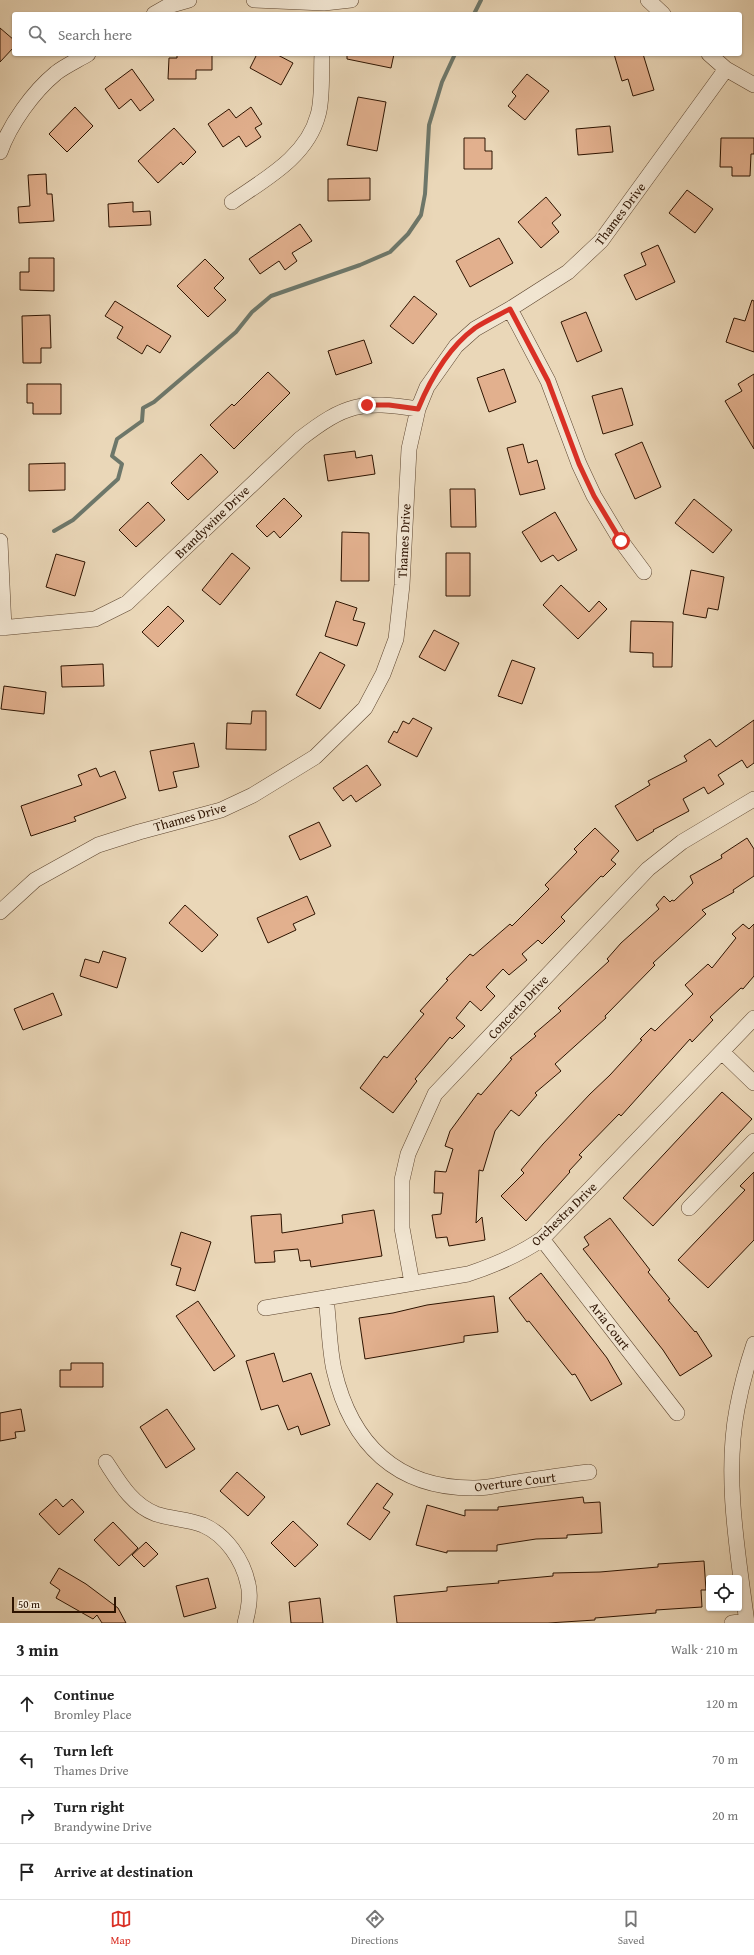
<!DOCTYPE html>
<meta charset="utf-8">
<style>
body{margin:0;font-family:"Gentium Book Plus",serif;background:#f6f6f6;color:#222}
.controls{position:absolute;right:12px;bottom:12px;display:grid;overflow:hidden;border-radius:4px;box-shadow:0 1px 3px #0004}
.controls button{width:36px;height:36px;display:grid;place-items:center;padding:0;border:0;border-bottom:1px solid #e0e0e0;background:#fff;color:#222;font:20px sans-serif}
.scale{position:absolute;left:12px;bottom:10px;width:104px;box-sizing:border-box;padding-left:4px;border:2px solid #2d1300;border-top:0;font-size:11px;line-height:14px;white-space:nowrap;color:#2d1300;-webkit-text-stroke:3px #f1e5d1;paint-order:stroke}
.stop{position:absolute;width:12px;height:12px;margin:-9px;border:3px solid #d93025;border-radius:50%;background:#fff}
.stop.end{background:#d93025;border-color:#fff;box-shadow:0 1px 4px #0008}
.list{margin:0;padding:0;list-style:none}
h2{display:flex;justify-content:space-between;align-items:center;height:52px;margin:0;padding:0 16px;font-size:17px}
h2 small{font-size:13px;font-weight:400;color:#767676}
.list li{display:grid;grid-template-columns:26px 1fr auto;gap:12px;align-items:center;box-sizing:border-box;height:56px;padding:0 16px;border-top:1px solid #e0e0e0}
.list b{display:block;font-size:15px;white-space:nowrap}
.list p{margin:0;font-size:13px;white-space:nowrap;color:#767676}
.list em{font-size:13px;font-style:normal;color:#767676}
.icon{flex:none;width:22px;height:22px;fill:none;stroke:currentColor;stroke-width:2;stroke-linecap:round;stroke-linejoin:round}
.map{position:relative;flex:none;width:754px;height:1623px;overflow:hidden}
.search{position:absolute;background:#fff;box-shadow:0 1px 3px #0004;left:12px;right:12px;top:12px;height:44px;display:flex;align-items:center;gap:10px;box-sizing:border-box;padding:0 14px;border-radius:4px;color:#767676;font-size:15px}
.sheet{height:276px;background:#fff}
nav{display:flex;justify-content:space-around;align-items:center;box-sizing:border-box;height:56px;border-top:1px solid #e0e0e0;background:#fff;font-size:11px;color:#767676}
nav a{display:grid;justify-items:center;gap:2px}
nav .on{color:#d93025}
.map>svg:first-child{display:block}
</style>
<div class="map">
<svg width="754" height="1623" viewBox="0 0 754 1623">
<rect width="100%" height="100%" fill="#ead7b8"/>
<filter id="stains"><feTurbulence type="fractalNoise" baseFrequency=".005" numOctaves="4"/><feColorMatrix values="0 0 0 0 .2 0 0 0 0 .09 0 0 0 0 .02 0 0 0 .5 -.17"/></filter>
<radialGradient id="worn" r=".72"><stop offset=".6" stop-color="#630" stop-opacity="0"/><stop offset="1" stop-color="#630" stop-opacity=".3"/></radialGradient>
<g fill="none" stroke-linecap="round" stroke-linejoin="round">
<!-- stream -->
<path stroke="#6d776a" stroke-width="4" d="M474 14 481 0
M54 531 73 520 118 479 122 464 112 456 117 439 142 421 143 408 154 402 236 332 252 312 271 296 360 265 390 252 408 234 421 215 425 194 429 125 442 82 455 54"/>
</g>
<!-- building -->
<path fill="#e2b08e" stroke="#2d1300" d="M0 28 14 40V47L0 62Z
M177 54H212V70H196V79H168L169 58H177Z
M257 54H276L293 63 281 85 250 68Z
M347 54H394L391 68 347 59Z
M614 54H643L654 90 633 96 628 79 622 81Z
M132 69 154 100 140 111 131 99 119 109 105 89Z
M527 74 549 91 525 120 508 106 516 96 512 92Z
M358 97 386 102 377 151 347 145Z
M75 107 93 126 67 152 49 134Z
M251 107 262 124 255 128 261 137 246 147 239 136 223 147 208 124 229 109 236 118Z
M610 126 613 152 578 155 576 129Z
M174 128 196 152 183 165 181 162 158 183 138 161Z
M464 138H485V151H492V169H464Z
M721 138H754V154H751L750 176H732V167H720Z
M46 174 47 194H52L54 221 19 223 18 207 30 206 28 175Z
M370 178V200L328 201V179Z
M687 190 713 209 695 233 669 213Z
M546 197 561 215 552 223 559 232 541 248 518 222Z
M133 202V212L150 211 151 225 109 227 108 204Z
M300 224 312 241 292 253 297 261 285 270 279 261 260 274 249 259Z
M499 238 513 263 470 287 456 261Z
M658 245 675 282 636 300 624 275 646 265 641 253Z
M29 258H54V291L20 290V272H29Z
M205 259 224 278 214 288 226 300 208 317 177 286Z
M414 296 437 314 413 344 390 326Z
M752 300 754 301V352L726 342 734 318 745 321Z
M115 301 171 336 160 353 147 345 142 354 117 338 123 327 105 316Z
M586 312 602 351 577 362 561 322Z
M50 315 51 348H41V363H23L22 316Z
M364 340 372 363 336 375 328 351Z
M504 369 516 402 489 412 477 378Z
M268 372 290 393 234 449 210 425 232 404 234 406Z
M754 374V449L725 401 742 391 738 384Z
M27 384H61V414H33V403H27Z
M622 388 633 425 603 434 592 396Z
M642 442 661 487 635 499 615 454Z
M523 444 528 463 537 460 545 489 520 495 507 448Z
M355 451 356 458 372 455 375 474 328 481 324 455Z
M201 454 218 472 188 500 171 483Z
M65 463V490L29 491V464Z
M450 489H475L476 527H451Z
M284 498 302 516 280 538 274 531 267 537 256 526Z
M694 499 732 530 713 553 675 523Z
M148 502 165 520 136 547 119 530Z
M555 512 577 550 558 561 553 555 541 562 522 532Z
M342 532 369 533V581H341Z
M232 553 250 568 220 605 202 590Z
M446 553H470V596H446Z
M56 554 85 562 75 596 46 587Z
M691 570 724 577 718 610 708 608 706 618 683 614Z
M561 585 589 612 599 601 607 609 578 639 543 605Z
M336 601 357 608 353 620 365 623 357 646 325 636Z
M168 606 184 621 158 647 142 632Z
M631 621 673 622 672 667H653V653L630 652Z
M434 630 459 643 445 671 419 657Z
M320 652 345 665 320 709 296 695Z
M512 660 535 668 522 704 498 696Z
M103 664 104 686 62 687 61 666Z
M4 686 46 692 44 714 1 709Z
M252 711H266V750L226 749 227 723 251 724Z
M413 718 432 728 417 757 388 742 394 731 397 733 403 721 409 724Z
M754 720V763L747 768 742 760 718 775 724 784 708 794 704 787 683 799 689 811 653 830 654 831 637 841 615 806 650 785 648 781 687 761 684 756 710 739 716 747Z
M194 743 199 767 173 772 177 787 159 791 150 751Z
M367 765 381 785 356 802 351 795 343 801 333 788Z
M96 768 100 777 115 771 126 798 74 817 76 821 31 836 21 806 82 785 78 775Z
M319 822 331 846 300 860 289 836Z
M595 828 619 851 611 860 616 864 603 877 601 876 561 917 565 921 542 944 538 940 522 954 527 960 509 975 503 969 486 987 495 996 481 1011 470 1001 456 1018 465 1026 452 1039 450 1037 415 1079 417 1081 393 1113 360 1088 384 1056 387 1058 424 1014 420 1011 448 980 446 979 470 954 473 956 510 924 512 926 549 889 545 885 577 852 574 849Z
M747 838 754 849V876L733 890 734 892 702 910 706 914 653 963 655 965 605 1016 606 1018 555 1064 561 1071 535 1093 537 1095 519 1116 511 1110 495 1131 483 1171 479 1170 476 1223 482 1217 485 1240 449 1246 447 1237 436 1238 432 1215 441 1214 443 1193H434L435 1171 446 1172 453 1149 445 1146 450 1131 478 1093 481 1095 512 1059 510 1058 536 1036 534 1034 561 1011 558 1008 609 961 607 959 621 943 659 909 656 905 664 896 670 902 672 900 674 901 693 883 690 876 722 858 721 855Z
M307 896 315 914 293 924 296 930 268 943 257 918Z
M185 905 218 935 202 952 169 923Z
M743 924 749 929 754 924V976L743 989 741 988 710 1017 713 1020 692 1042 690 1039 621 1116 619 1114 579 1155 582 1157 569 1171 570 1172 526 1221 501 1196 524 1173 521 1170 543 1144 590 1094 610 1075 642 1040 640 1039 651 1028 655 1031 693 994 685 985 708 964 712 968 736 938 732 934Z
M103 951 126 958 117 988 80 976 85 959 99 963Z
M53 993 62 1015 23 1030 14 1009Z
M722 1092 752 1119 653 1226 623 1198Z
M754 1172V1240L708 1288 678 1260 745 1190 740 1186Z
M374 1210 382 1256 311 1267 310 1260 300 1261 298 1249 274 1251 275 1262 255 1263 251 1216 281 1214 282 1233 343 1223 342 1215Z
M610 1218 650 1270 648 1272 670 1299 668 1300 695 1332 696 1331 712 1356 680 1376 663 1350 583 1249 589 1245 584 1237Z
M181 1232 211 1242 195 1291 176 1285 181 1268 171 1265Z
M541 1273 607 1358 622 1384 591 1401 575 1374 572 1375 529 1321 527 1322 509 1298Z
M494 1296 498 1332 464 1336V1342L365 1359 359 1318 393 1313 427 1305Z
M198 1301 235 1356 214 1371 176 1316Z
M274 1353 283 1382 311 1373 330 1425 301 1435 298 1426 288 1430 278 1405 261 1410 246 1361Z
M71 1363H103V1387H60V1370H71Z
M21 1409 25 1431 15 1432 16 1438 0 1441V1413Z
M167 1409 195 1449 166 1468 140 1427Z
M237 1472 265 1497 248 1516 220 1491Z
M377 1483 393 1494 383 1508 390 1512 370 1540 347 1524Z
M583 1497 584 1503 600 1502 602 1533 567 1535V1538L536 1539 497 1545V1551H447V1553L416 1545 427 1505 465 1516V1510H498V1507L516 1505Z
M56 1499 63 1507 72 1499 84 1512 59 1535 39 1514Z
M293 1521 318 1545 295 1567 271 1543Z
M113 1522 138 1548 119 1566 94 1540Z
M146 1542 158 1554 144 1567 132 1555Z
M704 1561 706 1590H701L702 1607 656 1610V1613L595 1618V1620L548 1623H397L394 1596 447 1591V1587L499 1583 498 1581 553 1576V1573L600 1572 658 1567V1564Z
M59 1568 86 1584 118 1608 126 1623H102L97 1615 93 1619 56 1598 60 1590 50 1583Z
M208 1578 216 1608 184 1617 176 1586Z
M320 1598 323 1623H291L289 1602Z"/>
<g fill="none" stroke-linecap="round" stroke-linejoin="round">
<defs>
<path id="minor" d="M254 0 324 3 351 0
M648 0 663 14
M154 14 168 6 189 0
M709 54 726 69 754 85
M0 152C10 124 33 92 56 73 65 66 78 60 88 54
M232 202C265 179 307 157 318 115 323 99 321 71 322 54
M510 309 548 381 579 464 594 496 621 541 644 572
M0 541 4 628
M0 628 95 619 127 603 300 439C345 404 362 400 418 409
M0 912 35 880 98 845 139 832 221 810 253 795 315 757 365 708 383 674 396 639 402 585 409 449 418 409 427 387 456 346 475 329 510 309 568 272 601 241 726 69
M722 1052 754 1083
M689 1208 754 1141
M542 1239 677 1413
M412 1283 402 1228V1180L408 1154 435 1094 648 869 682 842 754 799
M326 1298C329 1321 329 1347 334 1370 351 1444 397 1489 475 1488 487 1488 499 1485 511 1483 537 1479 563 1475 589 1472
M265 1308 468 1274C495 1265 519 1255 542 1239L754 1018
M106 1462C119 1482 132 1505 156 1514 171 1519 188 1519 203 1525 226 1535 243 1560 248 1584 251 1595 248 1612 245 1623
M732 1623 746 1621
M747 1623C738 1554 724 1477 737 1409 741 1387 747 1365 754 1344"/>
</defs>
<!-- minor casing -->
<use href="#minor" stroke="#5c442e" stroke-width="16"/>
<!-- minor -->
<use href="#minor" stroke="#f1e5d1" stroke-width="15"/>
</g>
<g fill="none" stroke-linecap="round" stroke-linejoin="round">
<!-- route -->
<path stroke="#d93025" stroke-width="5" d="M367 405H389L418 409C430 380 448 348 475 328 486 321 499 315 510 309L548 381 579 464 594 496 621 541"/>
</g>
<g text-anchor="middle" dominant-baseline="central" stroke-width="3.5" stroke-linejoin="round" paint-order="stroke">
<!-- street labels -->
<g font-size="13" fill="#2d1300" stroke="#f1e5d1">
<text transform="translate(620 214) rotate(-53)">Thames Drive</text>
<text transform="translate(212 522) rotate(-44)">Brandywine Drive</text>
<text transform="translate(404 541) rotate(-87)">Thames Drive</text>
<text transform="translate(190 817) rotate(-16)">Thames Drive</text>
<text transform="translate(518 1007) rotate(-47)">Concerto Drive</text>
<text transform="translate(564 1214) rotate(-44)">Orchestra Drive</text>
<text transform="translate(610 1326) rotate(52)">Aria Court</text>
<text transform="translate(515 1482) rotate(-7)">Overture Court</text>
</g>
</g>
<rect width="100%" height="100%" filter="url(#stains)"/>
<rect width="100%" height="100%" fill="url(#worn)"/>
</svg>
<div class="controls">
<button><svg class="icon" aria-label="locate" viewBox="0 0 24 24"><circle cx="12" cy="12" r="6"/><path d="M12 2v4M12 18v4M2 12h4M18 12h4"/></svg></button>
</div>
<div class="scale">50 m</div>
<div class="stop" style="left:621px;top:541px"></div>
<div class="stop end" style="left:367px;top:405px"></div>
<div class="search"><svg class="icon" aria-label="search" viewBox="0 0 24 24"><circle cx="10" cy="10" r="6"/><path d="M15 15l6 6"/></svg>Search here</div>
</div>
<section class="sheet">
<h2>3 min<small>Walk · 210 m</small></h2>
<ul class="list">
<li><svg class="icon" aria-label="ahead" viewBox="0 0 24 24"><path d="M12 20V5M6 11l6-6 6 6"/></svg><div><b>Continue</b><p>Bromley Place</p></div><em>120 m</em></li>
<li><svg class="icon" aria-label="left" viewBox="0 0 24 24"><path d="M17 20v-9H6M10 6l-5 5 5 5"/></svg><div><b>Turn left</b><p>Thames Drive</p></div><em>70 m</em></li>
<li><svg class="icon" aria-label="right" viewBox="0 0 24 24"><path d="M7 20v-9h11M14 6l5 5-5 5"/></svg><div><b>Turn right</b><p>Brandywine Drive</p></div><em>20 m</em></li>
<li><svg class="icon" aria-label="arrive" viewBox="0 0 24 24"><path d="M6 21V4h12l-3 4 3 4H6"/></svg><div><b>Arrive at destination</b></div></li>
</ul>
</section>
<nav>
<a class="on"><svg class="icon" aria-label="map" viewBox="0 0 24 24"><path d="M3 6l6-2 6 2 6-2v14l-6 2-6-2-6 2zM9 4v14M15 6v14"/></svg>Map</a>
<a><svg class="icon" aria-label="directions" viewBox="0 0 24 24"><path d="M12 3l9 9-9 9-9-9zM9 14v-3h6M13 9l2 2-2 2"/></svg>Directions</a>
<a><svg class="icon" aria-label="saved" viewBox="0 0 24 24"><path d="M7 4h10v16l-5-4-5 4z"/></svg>Saved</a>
</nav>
